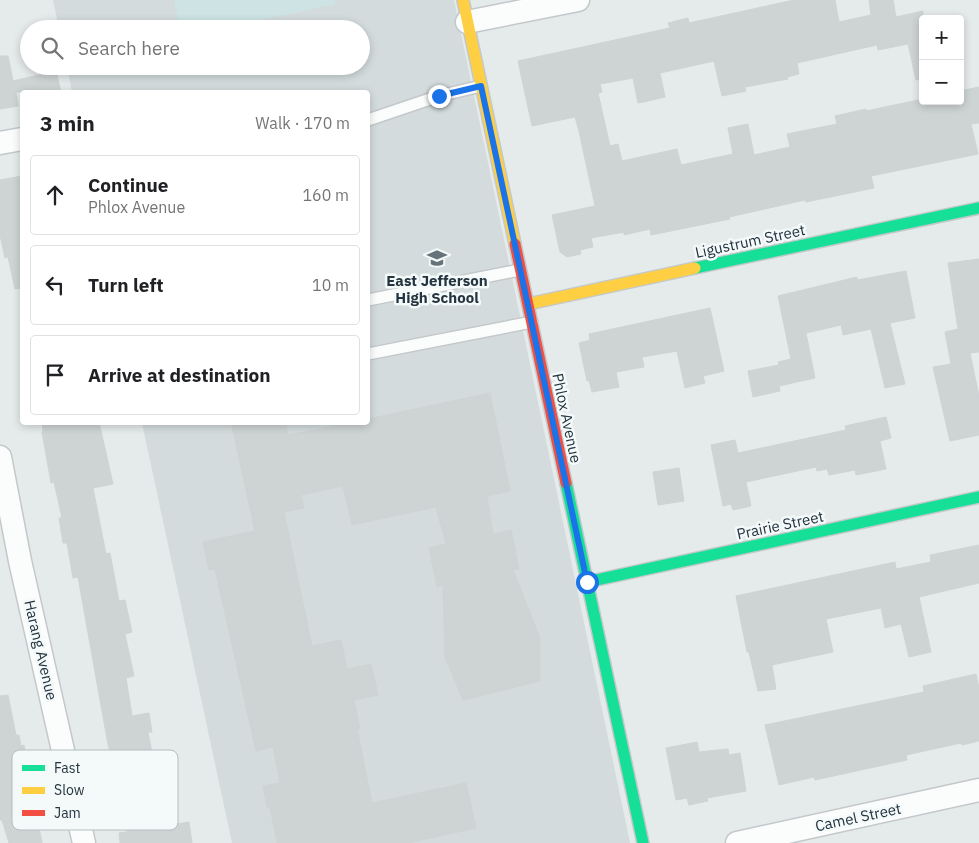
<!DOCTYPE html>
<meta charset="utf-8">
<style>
body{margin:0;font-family:"IBM Plex Sans",sans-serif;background:#f2f2f2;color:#202124}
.controls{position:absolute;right:15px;top:15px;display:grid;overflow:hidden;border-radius:5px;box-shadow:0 2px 8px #0003}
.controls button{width:45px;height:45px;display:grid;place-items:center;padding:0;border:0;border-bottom:1px solid #e0e0e0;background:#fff;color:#202124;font:25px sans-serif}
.stop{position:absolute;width:15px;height:15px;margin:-11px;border:4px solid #1a73e8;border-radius:50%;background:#fff}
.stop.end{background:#1a73e8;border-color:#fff;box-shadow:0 1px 5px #0008}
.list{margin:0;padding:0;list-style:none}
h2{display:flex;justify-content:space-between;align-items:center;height:65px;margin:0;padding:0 20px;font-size:21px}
h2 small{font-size:16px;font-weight:400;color:#757577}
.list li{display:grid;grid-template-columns:32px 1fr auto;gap:15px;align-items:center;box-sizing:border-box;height:80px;margin:0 10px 10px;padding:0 10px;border:1px solid #e0e0e0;border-radius:5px}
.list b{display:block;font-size:19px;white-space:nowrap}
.list p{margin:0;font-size:16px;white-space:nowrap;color:#757577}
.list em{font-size:16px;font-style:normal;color:#757577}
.icon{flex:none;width:28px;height:28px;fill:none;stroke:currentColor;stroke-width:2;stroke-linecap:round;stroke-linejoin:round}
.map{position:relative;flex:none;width:979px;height:843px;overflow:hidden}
.search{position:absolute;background:#fff;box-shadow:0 2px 8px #0003;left:20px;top:20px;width:350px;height:55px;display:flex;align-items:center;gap:12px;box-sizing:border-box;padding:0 18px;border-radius:28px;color:#757577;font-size:19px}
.panel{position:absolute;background:#fff;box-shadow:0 2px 8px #0003;left:20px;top:90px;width:350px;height:335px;border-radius:5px}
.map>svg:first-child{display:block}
</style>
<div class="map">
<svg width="979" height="843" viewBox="0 0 979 843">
<rect width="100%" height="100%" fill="#e5eaeb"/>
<!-- built -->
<path fill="#d3dbdc" d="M53 0H454L630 843H232L142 423 368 422V92H72L67 66H361V29H59Z"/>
<!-- green -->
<path fill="#cee3e3" d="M174 0H335L336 4 220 29H180Z"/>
<!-- building -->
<path fill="#ced3d4" stroke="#ced3d4" d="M794 0H835L839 22 871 15 869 0H893L896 17 923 11V79L916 80 908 44 878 50 877 45 797 63 799 74 787 77 788 79 745 87 746 91 722 96 714 61 660 73 665 97 644 102 638 103 633 78 600 84 602 92 598 93 610 146 618 144 622 161 677 149 681 165 733 154 728 128 748 124 754 155 790 147 787 134 837 124 835 116 866 109V111L923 99V101H960V91L979 87V123L971 124 978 154 871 176 874 188 806 202 805 200 729 217 730 219 651 235 650 229 624 235V232L591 238 593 247 580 250 581 254 567 257 560 252 552 215 595 206 579 131 575 117 532 126 518 61 670 28 668 23 688 18 689 23Z
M0 56H8L13 81 56 71 61 92H16L18 106 0 109Z
M22 176V288L15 289 8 257 5 258 0 235V180Z
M979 259V352L970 353 979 396V435L950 441 933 367 951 364 945 332 958 329 948 263Z
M906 271 915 318 890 323 905 384 885 388 871 329 843 335 841 325 806 333 815 378 779 386 780 391 753 397 748 371 779 365 778 362 791 359 778 296 857 277V280Z
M710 308 724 371 703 376 705 383 685 388 677 351 642 357 644 367 616 372 619 387 592 392 589 380 587 381 579 343 590 340 589 334Z
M490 393 510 491 487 496 493 534 511 530 519 569 513 570 540 638V681L463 700 445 657 443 585 437 587 429 548 446 544 436 507 352 525 343 486 301 495 304 508 284 512 312 646 341 640 347 669 371 664 378 695 354 700 360 729H357L372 803 466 783 476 828 408 843H277L270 807H267L263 786 280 783 273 747 256 751 215 569 209 570 203 542 255 531 231 422H285L288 435 331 427 330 422H368V419Z
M886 417 891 438 880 441 886 469 856 475 855 470 829 475 827 469 817 471 816 467 746 482 751 506 733 510 731 504 723 506 711 445 735 440 738 453 846 430 845 426Z
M42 422H99L113 484 93 488 106 554 110 553 119 601 125 600 132 632 125 634 134 676 126 678 132 716 149 713 152 732H148L156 774 150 775 159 827 189 822 192 843H120L119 833 127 832 107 739 78 577 73 578 67 543H63L59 518H62L54 482 51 483 42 432H43Z
M679 468 684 501 658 505 653 472Z
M979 545V583L919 597 931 652 909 657 901 624 885 628 881 608 826 619 833 652 772 665 776 689 758 691 749 652H747L736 596 895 562 896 569 931 562 930 555Z
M976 674 979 688V741L962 745 961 743 906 755 907 760 815 780 814 777 779 785 765 725 924 692 923 686Z
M8 695 16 735H19L21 746 24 745 27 762 22 763 29 796H33L42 843H9L2 820H0V696Z
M697 742 699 752 728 749 729 755 740 753 746 791 707 798 708 801 689 805 687 798 676 800 666 748Z"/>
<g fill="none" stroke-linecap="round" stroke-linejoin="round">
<defs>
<path id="lane" d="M368 120 439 96 481 86
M368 300 520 270
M368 354 532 322"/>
<path id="street" d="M467 22 578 0
M0 143 22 139
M0 457 20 561 84 843
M737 843 979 790"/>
<path id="fast" d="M695 268 979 208
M566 483 643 843
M587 582 979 497"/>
<path id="slow" d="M463 0 515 244
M528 304 695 268"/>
<path id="jam" d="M515 244 566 483"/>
</defs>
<!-- lane casing -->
<use href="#lane" stroke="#c4c8ca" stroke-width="14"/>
<!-- street casing -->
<use href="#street" stroke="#c4c8ca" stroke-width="25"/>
<!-- fast casing -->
<use href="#fast" stroke="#c3c8ca" stroke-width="14"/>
<!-- slow casing -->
<use href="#slow" stroke="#c3c8ca" stroke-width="14"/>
<!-- jam casing -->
<use href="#jam" stroke="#c3c8ca" stroke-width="14"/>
<!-- lane -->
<use href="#lane" stroke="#fbfcfc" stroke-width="11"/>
<!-- street -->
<use href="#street" stroke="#fbfcfc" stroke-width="22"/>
<!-- fast -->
<use href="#fast" stroke="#16e098" stroke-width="11"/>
<!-- slow -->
<use href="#slow" stroke="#ffcf43" stroke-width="11"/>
<!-- jam -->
<use href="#jam" stroke="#f24e42" stroke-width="11"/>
</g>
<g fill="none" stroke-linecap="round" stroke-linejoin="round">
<!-- route -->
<path stroke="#1a73e8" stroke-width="6" d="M439 96 481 86 587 582"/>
</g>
<!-- icons -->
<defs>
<symbol id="school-bare" viewBox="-9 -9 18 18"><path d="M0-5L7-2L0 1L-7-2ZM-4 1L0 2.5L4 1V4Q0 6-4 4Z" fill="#67737b" stroke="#f4f9f9" stroke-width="2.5" paint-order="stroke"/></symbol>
</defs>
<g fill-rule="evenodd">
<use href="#school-bare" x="423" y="244" width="28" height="28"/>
</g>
<g text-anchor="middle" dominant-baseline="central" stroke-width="5" stroke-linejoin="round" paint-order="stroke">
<!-- street labels -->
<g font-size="15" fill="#23333f" stroke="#f4f9f9">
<text transform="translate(750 241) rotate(-12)">Ligustrum Street</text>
<text transform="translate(567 418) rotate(78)">Phlox Avenue</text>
<text transform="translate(780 525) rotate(-12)">Prairie Street</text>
<text transform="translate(41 650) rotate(77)">Harang Avenue</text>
<text transform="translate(858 817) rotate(-12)">Camel Street</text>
</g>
<!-- poi labels -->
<g font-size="15" font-weight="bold" fill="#23333f" stroke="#f4f9f9">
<text x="437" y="280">East Jefferson<tspan x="437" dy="17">High School</tspan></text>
</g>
</g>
<!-- legend -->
<rect x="12" y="750" width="166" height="80" rx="8" fill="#f4f9f9" stroke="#b5bec1" stroke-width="1"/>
<rect x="22" y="765" width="23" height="6" fill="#16e098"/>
<rect x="22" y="787" width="23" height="7" fill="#ffcf43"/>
<rect x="22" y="810" width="23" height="6" fill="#f24e42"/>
<g font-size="14" fill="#23333f">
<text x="54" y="773">Fast</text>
<text x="54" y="795">Slow</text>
<text x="54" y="818">Jam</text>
</g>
</svg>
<div class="controls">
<button>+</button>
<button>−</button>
</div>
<div class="stop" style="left:587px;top:582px"></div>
<div class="stop end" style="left:439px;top:96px"></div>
<div class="search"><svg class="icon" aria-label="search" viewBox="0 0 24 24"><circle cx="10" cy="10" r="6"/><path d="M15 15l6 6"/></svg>Search here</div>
<section class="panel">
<h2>3 min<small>Walk · 170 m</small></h2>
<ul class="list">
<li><svg class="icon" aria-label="ahead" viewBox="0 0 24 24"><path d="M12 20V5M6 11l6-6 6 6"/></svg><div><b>Continue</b><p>Phlox Avenue</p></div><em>160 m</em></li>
<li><svg class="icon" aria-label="left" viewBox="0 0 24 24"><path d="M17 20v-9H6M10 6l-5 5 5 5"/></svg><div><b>Turn left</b></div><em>10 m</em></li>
<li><svg class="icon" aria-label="arrive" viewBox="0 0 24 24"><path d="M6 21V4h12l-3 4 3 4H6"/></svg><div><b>Arrive at destination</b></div></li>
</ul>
</section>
</div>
